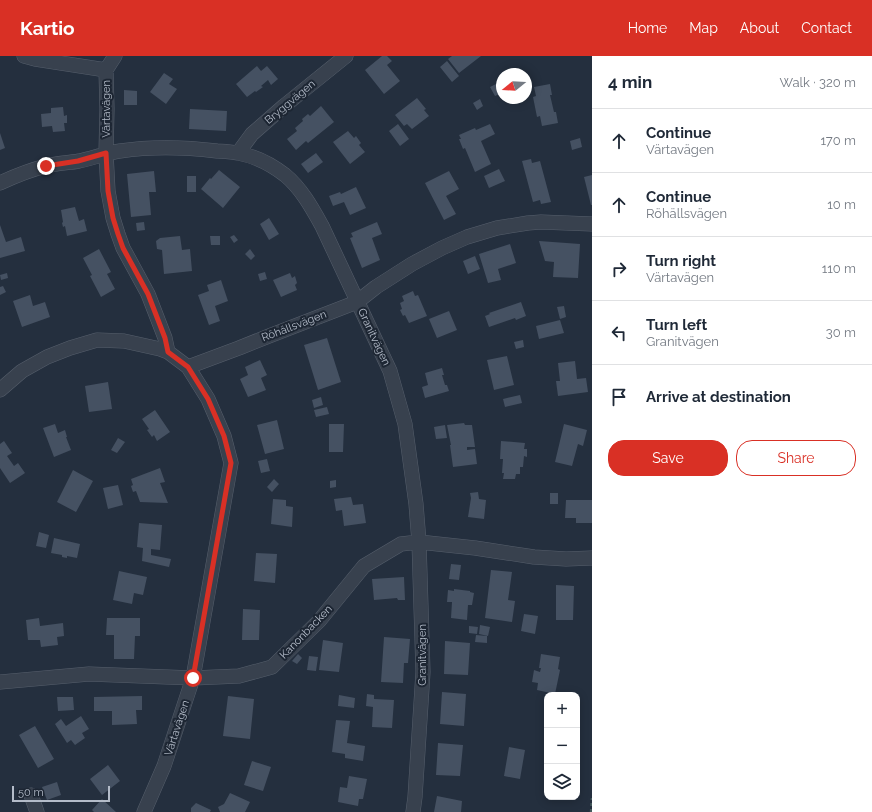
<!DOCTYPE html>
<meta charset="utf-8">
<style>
body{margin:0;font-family:Raleway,sans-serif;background:#f2f2f3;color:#1f2937}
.controls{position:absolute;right:12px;bottom:12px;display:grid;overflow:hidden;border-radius:8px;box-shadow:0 2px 10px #0003}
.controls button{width:36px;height:36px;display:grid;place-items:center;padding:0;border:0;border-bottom:1px solid #e0e1e3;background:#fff;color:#1f2937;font:20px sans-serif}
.compass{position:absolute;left:496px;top:12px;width:36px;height:36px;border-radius:50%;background:#fff;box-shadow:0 2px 10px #0003;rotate:252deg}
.scale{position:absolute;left:12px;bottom:10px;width:98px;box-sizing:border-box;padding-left:4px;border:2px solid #b4bcc9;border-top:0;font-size:11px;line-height:14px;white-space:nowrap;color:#b4bcc9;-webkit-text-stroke:3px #1d2633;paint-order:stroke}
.stop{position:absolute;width:12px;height:12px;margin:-9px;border:3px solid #d93025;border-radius:50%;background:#fff}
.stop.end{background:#d93025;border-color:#fff;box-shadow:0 1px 4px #0008}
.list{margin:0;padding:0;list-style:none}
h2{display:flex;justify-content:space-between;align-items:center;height:52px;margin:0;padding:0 16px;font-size:17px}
h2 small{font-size:13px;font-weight:400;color:#747a83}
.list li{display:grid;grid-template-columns:26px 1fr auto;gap:12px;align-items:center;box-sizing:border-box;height:64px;padding:0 16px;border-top:1px solid #e0e1e3}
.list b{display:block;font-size:15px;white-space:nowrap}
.list p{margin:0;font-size:13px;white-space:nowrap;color:#747a83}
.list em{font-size:13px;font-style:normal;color:#747a83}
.actions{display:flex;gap:8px;padding:12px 16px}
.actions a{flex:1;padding:9px 0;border:1px solid #d93025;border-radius:16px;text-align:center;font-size:14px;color:#d93025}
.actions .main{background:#d93025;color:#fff}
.icon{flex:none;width:22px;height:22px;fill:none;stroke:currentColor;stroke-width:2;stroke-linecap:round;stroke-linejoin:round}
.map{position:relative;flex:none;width:592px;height:756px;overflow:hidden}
header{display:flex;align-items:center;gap:24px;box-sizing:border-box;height:56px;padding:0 20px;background:#d93025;color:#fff}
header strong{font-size:19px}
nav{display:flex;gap:22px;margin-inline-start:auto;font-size:14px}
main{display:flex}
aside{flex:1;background:#fff}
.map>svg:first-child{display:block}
</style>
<header>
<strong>Kartio</strong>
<nav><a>Home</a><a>Map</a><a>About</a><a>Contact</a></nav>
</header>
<main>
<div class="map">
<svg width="592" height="756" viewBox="0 0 592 756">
<rect width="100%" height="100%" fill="#242f3e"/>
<!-- building -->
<path fill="#455162" d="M382 0H387L392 5 387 9 400 25 384 38 365 14Z
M452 0H481L459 17 448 3Z
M447 5 459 20 452 26 440 11Z
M257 10 261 15 267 10 278 23 271 29 268 24 261 30 263 31 256 36 255 35 247 41 236 28Z
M164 17 173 23 169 28 177 33 166 48 150 36Z
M502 25V37L495 40 490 31Z
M550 28 552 39H550L554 56H556L558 67 542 70 540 60 537 61 533 41 536 40 534 31Z
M124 34 137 35V49H124Z
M417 42 426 53 424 54 429 60 412 73 407 68 404 70 395 59Z
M480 43 483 50 477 54 473 47Z
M321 50 334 66 308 87 306 85 296 94 287 83 297 75 295 72 303 65 302 63 308 58 310 60Z
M63 51 64 60 67 59V67H64L65 75 53 76 52 70 42 71 41 58 51 57V52Z
M190 53 227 55 226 75 189 73Z
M398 68 409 83 400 90 389 75Z
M490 68 495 78 481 85 491 108 475 116 465 92 463 93 459 83H461L459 79 475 72 476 74Z
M348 75 354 82 356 80 361 87 359 89 365 96 350 108 333 86Z
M0 77 5 92 0 94Z
M580 82 582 91 572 94 570 85Z
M316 97 323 106 308 117 301 108Z
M531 103 532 107 540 105 551 146 541 148 540 144 533 146 522 105Z
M499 113 505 125 489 132 484 120Z
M219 114 240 131 223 152 201 133 210 122 211 123Z
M154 115 156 136H149L151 159 131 161 127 118Z
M449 115 459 133 446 140 456 158 444 164 425 127Z
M592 119V149H591L584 121Z
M187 120H196V136H187Z
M356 131 366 152 350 159 344 146 333 150 329 140 340 136 341 138Z
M75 151 79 165 84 163 87 175 67 180 65 170 63 171 62 167 63 166 61 154Z
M269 162 279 178 269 184 260 168Z
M144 166 145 174 137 175 136 167Z
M377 166 382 178 372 182 380 204 362 212 350 182 353 181 351 177Z
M0 169 6 186 21 181 25 195 0 202Z
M234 179 238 184 234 187 230 181Z
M180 180 182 194 190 193 192 215 164 218 162 194 157 193 156 185 160 182Z
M210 180H220V189H211Z
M539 185 580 188 578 222 553 221 554 206 545 205Z
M510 188 516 207 498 213 501 224 488 227 479 198Z
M99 193 111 216 107 218 115 233 101 241 90 220 92 219 83 202Z
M250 193 255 200 251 204 245 198Z
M475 200 480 213 468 218 463 205Z
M265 216 267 223 260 225 258 218Z
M7 217 8 222 1 224 0 219Z
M290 217 292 222 295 220 297 227 295 229 297 234 281 241 273 224Z
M221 224 228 245 215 250 220 265 209 269 198 239 209 235 207 229Z
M3 230 6 236 0 239V231Z
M413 235 415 240 418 239 427 260 409 267 405 259 403 260 400 254 402 253 400 247 404 245 402 240Z
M30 239 33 250 45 246 50 261 22 271 13 245Z
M521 246 526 260 516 264 515 262 489 271 485 260 490 258 489 257Z
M564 250 566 261 560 263 557 251Z
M449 255 457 274 437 282 429 263Z
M560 264 564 277 539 283 536 270Z
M327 282 341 326 318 334 304 289Z
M523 284 524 291 516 293 514 286Z
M507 300 514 329 494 334 487 304Z
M260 304 267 319 261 322 266 334 248 341 240 323 248 319 245 311Z
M575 305 577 323 586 322 588 336 558 340 556 325H560L558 307Z
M442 312 444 319H442L445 329H447L449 335 425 342 422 331 428 329 425 317Z
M108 326 112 353 89 356 85 330Z
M520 339 522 347 505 351 503 343Z
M321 341 323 349 314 352 312 344Z
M327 351 329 358 316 361 314 354Z
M155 354 170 376 157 385 154 379 152 381 147 374 149 373 142 363Z
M277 364 284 393 265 398 257 369Z
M464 367 465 369H472L475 391H467V394L475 393 477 408 453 411 450 389H451L447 369Z
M55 368 58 377 65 374 67 381H66L71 394 54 401 43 372Z
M329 368H344L343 396H329Z
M564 368 587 374 583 390 578 388 572 410 555 406Z
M445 369 447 382 436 383 434 371Z
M118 382 125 386 117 397 111 394Z
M4 385 12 397 7 400 14 410 18 407 25 417 10 427 0 412V388Z
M501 385 525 387 524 393H527V401L524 400 523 411H520V418H516L515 423H503L504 417H502L503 403H500Z
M267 403 270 415 261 417 258 405Z
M160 412 165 426 160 427 168 447 140 446 136 435 133 436 131 430 133 429 131 423Z
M73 414 93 425 76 456 57 446Z
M274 423 279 428 272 436 267 431Z
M336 424V431L330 432V425Z
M118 429 123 449 108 453 103 432Z
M478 436 479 443 486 444 484 463 468 461 471 442 470 437Z
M550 437H558V448H550Z
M351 441 353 449 363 448 366 467 344 470 342 454 336 455 334 443Z
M273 443 286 444V450L293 451 292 471 271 468Z
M566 444H592V467H576V462H565Z
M139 467 162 469 160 494 151 493V499L171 503 169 511 142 505 143 492 137 491Z
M39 476 49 479 46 492 36 490Z
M54 482 80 488 77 502 67 500V502L62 501V499L51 497Z
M256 497 277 498 275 527 254 525Z
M451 508 461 509 459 524 449 523Z
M491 514 512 516 508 544 515 545 512 566 485 562Z
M119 515 147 521 143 539 134 537 132 548 113 544Z
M404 521 405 544H398L397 542 374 544 372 523Z
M556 529 574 530 573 564H556Z
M454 533 470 535V536L474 537 472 549H468L467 564 451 562 452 546H447L448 534 454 535Z
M243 553 260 554 259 584H242Z
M524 558 538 560 535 578 521 575Z
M39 562 40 570 63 567 64 580 57 581 58 589 41 591 40 584H28L26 564Z
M107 562H140V580H135L134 603H114V579H106Z
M480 569 490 571 488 580 479 578Z
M469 570 478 571 477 578 469 577Z
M476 579 487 580V587L475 586Z
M384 581 410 583 408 607H404L403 627 381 626Z
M323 584 343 587 339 616 319 614Z
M445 585 470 587 468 619 444 618Z
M298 598 302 602 297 608 292 605Z
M541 598 560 601 558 613 560 614 555 638 537 634 538 627 532 626 534 614 540 616 541 612H539Z
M309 600 318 601 316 615 307 614Z
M442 636 466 638 464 670 440 668Z
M367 638 374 639V643L394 644 392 672 372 671 373 651 366 650Z
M339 639 355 642 354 652 338 650Z
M142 640V654H136L137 668 112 669V655H94V641Z
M228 640 254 643 250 683 223 680Z
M57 641H73L74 654 58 655Z
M81 660 89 673 82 677 85 682 75 689 71 684 67 687 55 668 61 663 66 670Z
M336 664 350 665 347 687 365 690 363 705 345 702V698L332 696Z
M35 670 54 703 38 712 19 679Z
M438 687 463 689 460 720 436 719Z
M509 691 525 694 520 723 504 720Z
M252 705 271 711 263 735 244 729Z
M108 709 120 725 102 739 90 723Z
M349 720 367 723 363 743H359L358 750 338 746 340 731 347 732Z
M57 726 61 739 47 744 42 731Z
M230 737 250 746 245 756H220L218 751 224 748Z
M437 740 462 745 461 756H434Z
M553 741H565V744Z
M102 743 116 756H94L92 754Z
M196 747 211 754 210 756H191V752Z"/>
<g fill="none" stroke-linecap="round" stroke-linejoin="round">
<defs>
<path id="minor" d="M24 0 35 3 106 14
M115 0 106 14 107 53 106 97 108 135 113 162 118 178 123 192 148 238 165 282 168 296
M238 97 252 78 284 50 346 0
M0 127C15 120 30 114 46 110 56 107 68 107 79 105 93 102 106 97 120 95 152 90 185 91 217 95 224 95 231 96 238 97 254 100 272 109 285 119 301 132 312 152 322 170L390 315 405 368 416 448 419 486 423 616 415 741 413 756
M0 334 22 315 47 301 70 292 97 284 124 285 160 293 168 296 188 311 239 292 269 280 357 246 376 231 412 208 442 192 467 181 497 172 528 167 541 166 592 168
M0 626 89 618 193 622 239 620 272 611 319 565 364 510 401 488 419 486 475 492 534 501 566 503 592 502
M31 739 37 756
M144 756 164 710 193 622 231 407 224 380 208 343 188 311"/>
</defs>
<!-- minor casing -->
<use href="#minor" stroke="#565f6c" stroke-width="15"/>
<!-- path -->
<path stroke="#44595c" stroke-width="2.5" stroke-dasharray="3 3" stroke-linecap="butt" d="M591 756 592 742"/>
<!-- minor -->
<use href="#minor" stroke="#38414e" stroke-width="14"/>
</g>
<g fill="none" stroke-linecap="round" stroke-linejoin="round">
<!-- route -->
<path stroke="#d93025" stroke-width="5" d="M46 110 78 105 106 97 108 135 113 162 118 178 123 192 148 238 165 282 168 296 188 311 208 343 224 380 231 407 193 622"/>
</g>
<g text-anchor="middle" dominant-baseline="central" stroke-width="4" stroke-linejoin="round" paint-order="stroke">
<!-- street labels -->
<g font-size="11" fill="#b4bcc9" stroke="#1d2633">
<text transform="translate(290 46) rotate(-40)">Bryggvägen</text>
<text transform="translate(106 53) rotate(-90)">Värtavägen</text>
<text transform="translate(294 270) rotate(-21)">Röhällsvägen</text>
<text transform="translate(374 281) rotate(65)">Granitvägen</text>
<text transform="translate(306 576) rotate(-46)">Kanonbacken</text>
<text transform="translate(422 599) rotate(-90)">Granitvägen</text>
<text transform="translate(177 672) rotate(-72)">Värtavägen</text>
</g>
</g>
</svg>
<div class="controls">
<button>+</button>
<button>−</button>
<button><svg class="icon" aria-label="layers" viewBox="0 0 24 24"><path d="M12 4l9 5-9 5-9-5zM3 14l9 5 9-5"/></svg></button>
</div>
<svg class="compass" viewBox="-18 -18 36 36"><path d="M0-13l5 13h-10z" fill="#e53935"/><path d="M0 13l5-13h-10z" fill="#747a83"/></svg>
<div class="scale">50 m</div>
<div class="stop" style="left:193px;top:622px"></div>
<div class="stop end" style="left:46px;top:110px"></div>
</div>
<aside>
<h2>4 min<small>Walk · 320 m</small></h2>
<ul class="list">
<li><svg class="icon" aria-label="ahead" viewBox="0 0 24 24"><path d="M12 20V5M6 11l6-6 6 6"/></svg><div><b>Continue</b><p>Värtavägen</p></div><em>170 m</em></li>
<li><svg class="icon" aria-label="ahead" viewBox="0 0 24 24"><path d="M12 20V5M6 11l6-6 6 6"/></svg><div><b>Continue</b><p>Röhällsvägen</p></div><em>10 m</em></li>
<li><svg class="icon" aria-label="right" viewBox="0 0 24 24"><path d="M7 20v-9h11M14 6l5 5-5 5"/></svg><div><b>Turn right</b><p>Värtavägen</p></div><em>110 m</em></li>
<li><svg class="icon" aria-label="left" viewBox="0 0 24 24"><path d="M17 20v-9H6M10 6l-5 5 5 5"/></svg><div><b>Turn left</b><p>Granitvägen</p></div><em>30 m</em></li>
<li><svg class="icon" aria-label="arrive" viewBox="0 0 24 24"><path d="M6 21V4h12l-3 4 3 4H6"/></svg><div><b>Arrive at destination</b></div></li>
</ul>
<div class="actions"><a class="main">Save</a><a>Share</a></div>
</aside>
</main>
